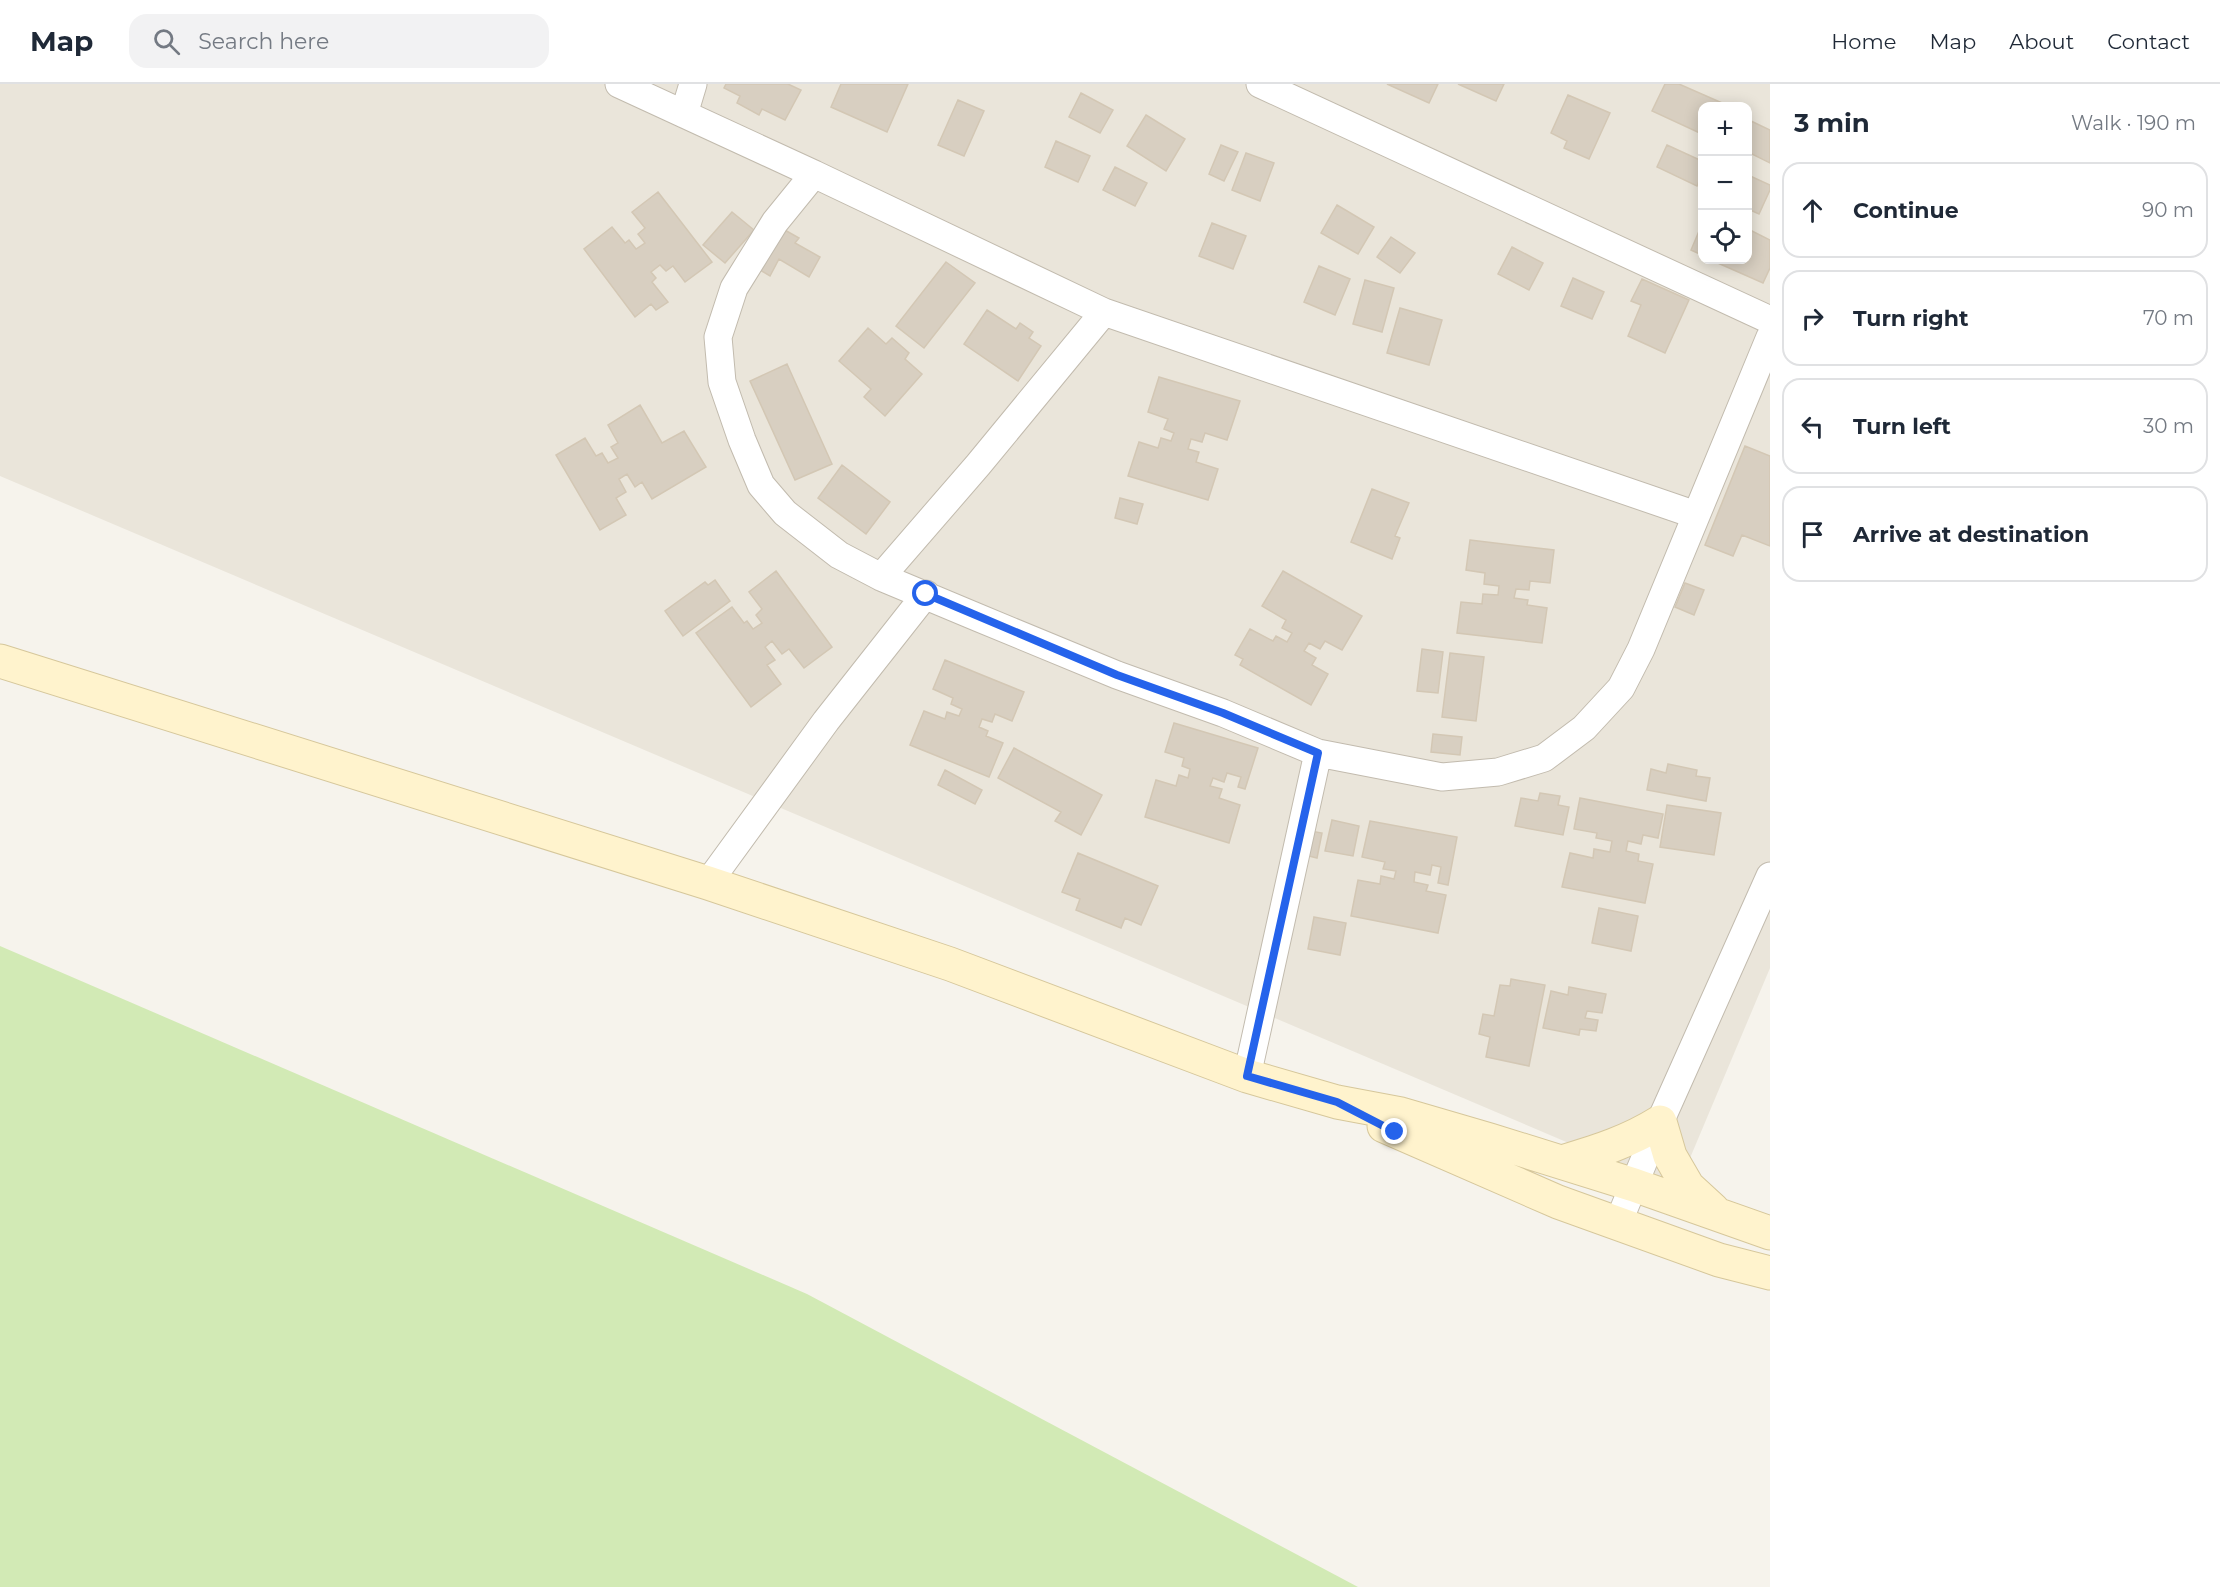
<!DOCTYPE html>
<meta charset="utf-8">
<style>
body{margin:0;font-family:Montserrat,sans-serif;background:#f2f2f3;color:#1f2937}
.controls{position:absolute;right:18px;top:18px;display:grid;overflow:hidden;border-radius:12px;box-shadow:0 3px 15px #0003}
.controls button{width:54px;height:54px;display:grid;place-items:center;padding:0;border:0;border-bottom:2px solid #e0e1e3;background:#fff;color:#1f2937;font:30px sans-serif}
.stop{position:absolute;width:18px;height:18px;margin:-14px;border:4px solid #2563eb;border-radius:50%;background:#fff}
.stop.end{background:#2563eb;border-color:#fff;box-shadow:0 2px 6px #0008}
.list{margin:0;padding:0;list-style:none}
h2{display:flex;justify-content:space-between;align-items:center;height:78px;margin:0;padding:0 24px;font-size:26px}
h2 small{font-size:20px;font-weight:400;color:#747a83}
.list li{display:grid;grid-template-columns:39px 1fr auto;gap:18px;align-items:center;box-sizing:border-box;height:96px;margin:0 12px 12px;padding:0 12px;border:2px solid #e0e1e3;border-radius:18px}
.list b{display:block;font-size:22px;white-space:nowrap}
.list em{font-size:20px;font-style:normal;color:#747a83}
.icon{flex:none;width:33px;height:33px;fill:none;stroke:currentColor;stroke-width:2;stroke-linecap:round;stroke-linejoin:round}
.map{position:relative;flex:none;width:1770px;height:1503px;overflow:hidden}
header{display:flex;align-items:center;gap:36px;box-sizing:border-box;height:84px;padding:0 30px;background:#fff;border-bottom:2px solid #e0e1e3}
header strong{font-size:28px}
nav{display:flex;gap:33px;margin-inline-start:auto;font-size:21px}
.search{width:420px;height:54px;background:#f2f2f3;display:flex;align-items:center;gap:15px;box-sizing:border-box;padding:0 21px;border-radius:18px;color:#747a83;font-size:22px}
main{display:flex}
aside{flex:1;background:#fff}
.map>svg:first-child{display:block}
</style>
<header>
<strong>Map</strong>
<div class="search"><svg class="icon" aria-label="search" viewBox="0 0 24 24"><circle cx="10" cy="10" r="6"/><path d="M15 15l6 6"/></svg>Search here</div>
<nav><a>Home</a><a>Map</a><a>About</a><a>Contact</a></nav>
</header>
<main>
<div class="map">
<svg width="1770" height="1503" viewBox="0 0 1770 1503">
<rect width="100%" height="100%" fill="#f6f3ec"/>
<!-- residential -->
<path fill="#eae5da" fill-rule="evenodd" d="M0 0H1770V884L1677 1105 0 392ZM1702 22H1748V176H1702Z"/>
<!-- green -->
<path fill="#d2eab5" d="M0 862 807 1210 1358 1503H0Z"/>
<!-- building -->
<path fill="#d8cfc1" stroke="#d3c7b4" stroke-width="1.5" d="M726 0H788L801 6 785 36 762 25 759 31 737 19 740 12 724 4Z
M841 0H908L887 48 831 23Z
M1387 0H1438L1429 19Z
M1458 0H1504L1496 17Z
M1665 0H1679L1729 22H1702V50L1652 27Z
M1081 9 1113 26 1100 49 1069 33Z
M1568 11 1610 29 1589 75 1564 64 1567 57 1551 49Z
M958 16 984 27 964 72 938 61Z
M1146 31 1185 55 1166 87 1127 62Z
M1751 37 1770 46V79L1748 68V44Z
M1056 57 1090 72 1078 98 1045 83Z
M1221 61 1238 68 1224 97 1209 90Z
M1667 61 1702 77V90L1697 102 1657 83Z
M1246 69 1274 79 1260 117 1232 106Z
M1115 83 1147 99 1135 122 1103 106Z
M1748 91 1770 101V106L1759 130 1748 125Z
M658 108 712 178 685 198 673 182 666 187 660 181 651 188 656 194 652 198 668 218 656 226 651 220 635 233 584 165 612 143 625 159 629 156 636 165 645 159 638 150 645 144 632 128Z
M1337 121 1374 143 1358 170 1321 149Z
M732 128 754 146 725 179 703 161Z
M1212 139 1246 152 1233 185 1199 172Z
M1702 140V171L1691 166Z
M783 145 799 154 795 159 820 173 809 193 779 175 770 192 760 186Z
M1748 145 1770 156V184L1763 199 1711 176H1748Z
M1391 153 1415 169 1400 189 1377 173Z
M1512 163 1543 179 1529 206 1498 190Z
M946 178 975 199 924 264 896 242Z
M1319 182 1350 195 1335 231 1304 218Z
M1573 194 1604 208 1592 235 1561 222Z
M1642 195 1689 216 1665 269 1628 252 1641 221 1631 217Z
M1365 196 1394 204 1382 248 1353 240Z
M1400 224 1442 236 1429 281 1387 269Z
M987 226 1016 245 1020 239 1033 248 1029 254 1041 262 1018 297 964 260Z
M868 244 886 260 892 254 909 269 905 275 922 290 885 332 864 313 871 305 839 277Z
M787 280 832 380 795 396 750 297Z
M1159 293 1240 317 1227 356 1205 349 1202 358 1191 355 1188 365 1199 368 1196 378 1218 385 1208 416 1128 392 1139 358 1158 364 1161 354 1171 357 1174 349 1164 345 1168 335 1148 328Z
M640 321 662 359 684 347 706 383 652 415 642 398 635 403 627 390 619 395 626 408 616 414 626 431 600 446 556 371 585 354 596 372 602 369 608 379 618 374 611 363 618 359 608 341Z
M1745 362 1770 372V462L1742 451 1733 472 1705 461Z
M842 381 890 418 866 450 818 414Z
M1372 405 1409 419 1395 452 1400 454 1392 475 1351 458Z
M1120 414 1143 420 1137 440 1115 434Z
M1470 456 1554 466 1550 499 1530 497 1529 506 1516 505 1514 514 1528 516 1527 521 1547 524 1542 559 1457 549 1461 518 1482 520 1483 510 1498 511 1499 502 1484 500 1485 489 1466 486Z
M776 487 832 563 804 584 789 565 782 570 772 557 765 563 775 576 767 581 781 600 751 623 696 549 732 523 744 539 747 537 753 545 762 539 756 531 762 525 749 508Z
M1283 487 1362 532 1342 566 1325 557 1320 565 1309 559 1304 567 1316 574 1312 581 1328 590 1311 621 1240 581 1243 575 1235 571 1250 545 1273 557 1276 552 1287 558 1292 549 1282 544 1286 536 1262 522Z
M715 496 730 517 683 552 665 527 705 498 708 501Z
M1685 499 1704 506 1694 531 1675 523Z
M1422 565 1443 568 1438 609 1417 607Z
M1450 569 1484 573 1476 637 1442 633Z
M945 576 1024 608 1012 637 995 630 992 638 982 635 979 643 988 647 986 652 1003 659 989 693 910 661 924 627 945 635 947 628 959 632 962 625 951 620 953 614 933 605Z
M1174 639 1258 664 1245 705 1238 703 1241 693 1227 689 1224 698 1213 694 1210 702 1222 705 1219 714 1240 721 1229 759 1145 733 1156 696 1176 702 1179 691 1188 694 1190 685 1182 682 1184 674 1165 668Z
M1433 650 1462 653 1460 671 1431 668Z
M1014 664 1102 711 1081 751 1055 737 1061 728 998 694Z
M1668 680 1697 686 1696 692 1710 694 1706 717 1647 706 1651 685 1666 689Z
M945 686 982 706 975 720 938 701Z
M1540 709 1560 712 1558 721 1569 723 1563 751 1515 742 1521 714 1538 717Z
M1580 714 1663 730 1658 754 1643 751 1641 760 1628 757 1626 767 1639 770 1638 777 1653 780 1645 819 1562 803 1570 769 1593 774 1594 765 1610 768 1612 757 1596 754 1597 749 1574 745Z
M1667 721 1721 729 1714 771 1660 763Z
M1332 736 1359 742 1353 772 1325 767Z
M1370 737 1457 753 1448 801 1438 799 1441 783 1432 781 1430 791 1415 788 1414 798 1428 801 1426 807 1446 811 1438 849 1351 832 1358 796 1380 800 1381 792 1394 795 1396 787 1383 785 1385 778 1362 773Z
M1310 747 1322 749 1317 774 1305 771Z
M1078 769 1158 802 1141 841 1125 834 1121 844 1076 826 1080 815 1062 808Z
M1599 824 1638 832 1631 867 1592 859Z
M1314 833 1346 839 1340 871 1308 865Z
M1511 895 1545 901 1529 982 1486 973 1490 953 1479 950 1483 930 1494 932 1500 901 1510 902Z
M1569 903 1606 910 1602 929 1587 927 1585 934 1598 936 1596 947 1580 945 1579 951 1543 944 1551 907 1568 911Z"/>
<g fill="none" stroke-linecap="round" stroke-linejoin="round">
<defs>
<path id="street" d="M619 0 814 90 775 138 734 204 718 253 722 298 742 356 761 401 785 429 839 471 881 493 979 534 1117 591 1223 629 1318 669 1442 693 1498 688 1544 674 1584 644 1621 604 1641 565 1770 253
M1260 0 1770 236
M684 30 693 0
M814 90 1104 228
M881 493 978 381 1104 228 1696 431
M708 799 826 637 926 510
M1247 992 1318 669
M1618 1139 1660 1038 1770 792"/>
<path id="secondary" d="M0 577 708 799 950 880 1247 992 1337 1018 1401 1030 1490 1056 1634 1101 1770 1149
M1384 1042 1558 1118 1719 1176 1770 1189
M1562 1078C1598 1067 1628 1058 1660 1038L1670 1072 1688 1103 1713 1126"/>
</defs>
<!-- street casing -->
<use href="#street" stroke="#c2bbae" stroke-width="29"/>
<!-- secondary casing -->
<use href="#secondary" stroke="#d6c79b" stroke-width="35"/>
<!-- street -->
<use href="#street" stroke="#fff" stroke-width="27"/>
<!-- secondary -->
<use href="#secondary" stroke="#fff3cd" stroke-width="33"/>
</g>
<g fill="none" stroke-linecap="round" stroke-linejoin="round">
<!-- route -->
<path stroke="#2563eb" stroke-width="8" d="M926 510 1117 591 1223 629 1318 669 1247 992 1337 1018 1395 1048"/>
</g>
</svg>
<div class="controls">
<button>+</button>
<button>−</button>
<button><svg class="icon" aria-label="locate" viewBox="0 0 24 24"><circle cx="12" cy="12" r="6"/><path d="M12 2v4M12 18v4M2 12h4M18 12h4"/></svg></button>
</div>
<div class="stop" style="left:926px;top:510px"></div>
<div class="stop end" style="left:1395px;top:1048px"></div>
</div>
<aside>
<h2>3 min<small>Walk · 190 m</small></h2>
<ul class="list">
<li><svg class="icon" aria-label="ahead" viewBox="0 0 24 24"><path d="M12 20V5M6 11l6-6 6 6"/></svg><div><b>Continue</b></div><em>90 m</em></li>
<li><svg class="icon" aria-label="right" viewBox="0 0 24 24"><path d="M7 20v-9h11M14 6l5 5-5 5"/></svg><div><b>Turn right</b></div><em>70 m</em></li>
<li><svg class="icon" aria-label="left" viewBox="0 0 24 24"><path d="M17 20v-9H6M10 6l-5 5 5 5"/></svg><div><b>Turn left</b></div><em>30 m</em></li>
<li><svg class="icon" aria-label="arrive" viewBox="0 0 24 24"><path d="M6 21V4h12l-3 4 3 4H6"/></svg><div><b>Arrive at destination</b></div></li>
</ul>
</aside>
</main>
